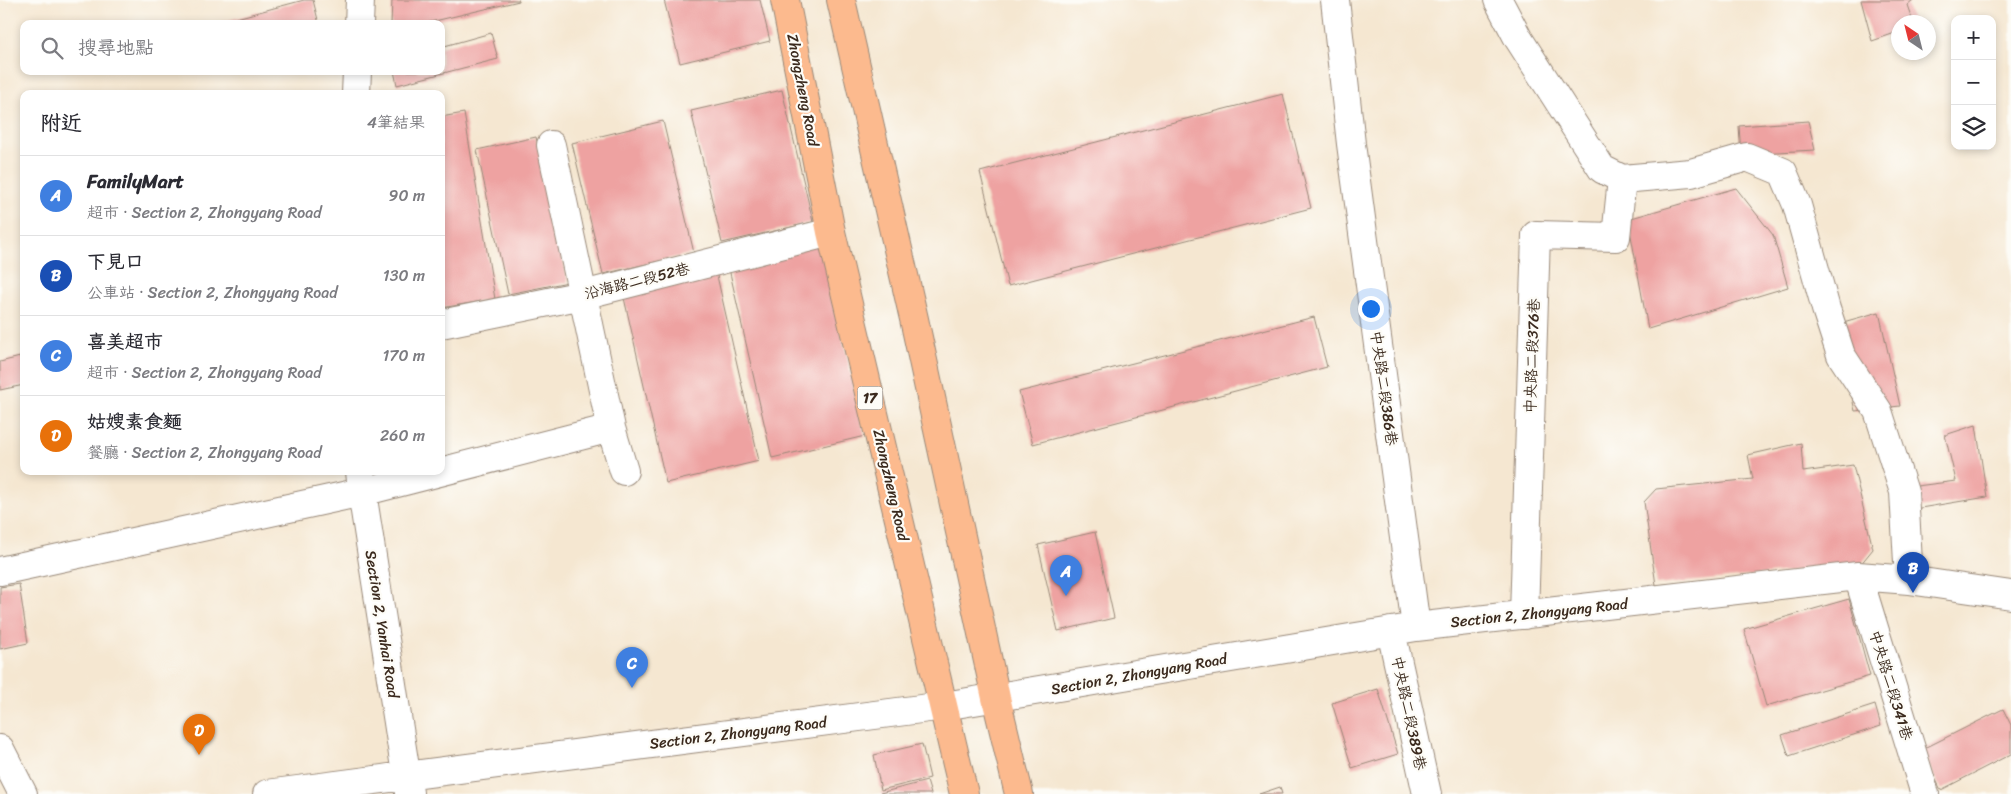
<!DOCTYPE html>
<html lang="zh-TW">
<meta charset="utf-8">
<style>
body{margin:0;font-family:Sriracha,"LXGW WenKai TC",sans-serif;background:#f7f7f7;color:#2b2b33}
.controls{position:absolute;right:15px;top:15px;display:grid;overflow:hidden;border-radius:10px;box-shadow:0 2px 8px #0003}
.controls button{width:45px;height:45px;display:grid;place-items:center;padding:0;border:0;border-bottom:1px solid #e1e1e2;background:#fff;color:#2b2b33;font:25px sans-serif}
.compass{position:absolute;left:1891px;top:15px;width:45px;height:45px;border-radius:50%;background:#fff;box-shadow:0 2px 8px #0003;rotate:325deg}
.you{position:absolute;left:1370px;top:308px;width:18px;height:18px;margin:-12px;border:4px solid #fff;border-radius:50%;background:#1a73e8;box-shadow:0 0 0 8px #1a73e833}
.badge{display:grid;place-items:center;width:32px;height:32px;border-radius:50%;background:#7c3aed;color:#fff;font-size:16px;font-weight:700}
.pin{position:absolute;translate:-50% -41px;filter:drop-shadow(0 1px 2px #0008)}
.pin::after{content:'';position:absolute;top:26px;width:18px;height:15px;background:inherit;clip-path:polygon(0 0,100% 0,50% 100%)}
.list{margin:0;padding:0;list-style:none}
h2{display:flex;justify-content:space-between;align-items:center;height:65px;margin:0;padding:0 20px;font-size:21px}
h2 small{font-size:16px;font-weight:400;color:#7c7c81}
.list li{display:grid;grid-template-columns:32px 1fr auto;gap:15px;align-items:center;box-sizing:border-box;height:80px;padding:0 20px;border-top:1px solid #e1e1e2}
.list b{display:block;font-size:19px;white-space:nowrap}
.list p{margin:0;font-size:16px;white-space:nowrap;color:#7c7c81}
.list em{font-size:16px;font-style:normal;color:#7c7c81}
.icon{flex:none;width:28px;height:28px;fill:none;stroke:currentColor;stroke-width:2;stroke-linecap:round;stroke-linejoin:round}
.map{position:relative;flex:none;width:2011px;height:794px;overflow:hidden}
.search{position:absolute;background:#fff;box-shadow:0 2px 8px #0003;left:20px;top:20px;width:425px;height:55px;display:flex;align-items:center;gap:12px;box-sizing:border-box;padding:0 18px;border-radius:10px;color:#7c7c81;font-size:19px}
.panel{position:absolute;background:#fff;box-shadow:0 2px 8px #0003;left:20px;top:90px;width:425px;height:385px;border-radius:10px}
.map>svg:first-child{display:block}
</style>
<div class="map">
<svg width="2011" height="794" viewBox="0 0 2011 794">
<rect width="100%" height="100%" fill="#fdfcf7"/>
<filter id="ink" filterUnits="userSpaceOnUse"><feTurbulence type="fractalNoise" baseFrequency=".02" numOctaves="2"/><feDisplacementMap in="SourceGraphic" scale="10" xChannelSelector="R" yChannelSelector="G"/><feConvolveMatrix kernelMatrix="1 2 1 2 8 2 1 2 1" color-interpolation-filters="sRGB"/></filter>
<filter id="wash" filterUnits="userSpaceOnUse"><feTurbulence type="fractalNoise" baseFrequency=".0096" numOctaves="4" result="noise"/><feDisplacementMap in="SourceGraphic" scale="20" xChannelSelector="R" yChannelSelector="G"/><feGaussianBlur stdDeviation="1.12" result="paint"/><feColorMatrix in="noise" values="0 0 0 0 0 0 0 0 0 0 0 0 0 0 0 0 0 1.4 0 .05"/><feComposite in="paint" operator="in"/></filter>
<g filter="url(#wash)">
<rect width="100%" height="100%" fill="#f5e7d1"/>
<g id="blocks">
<!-- building -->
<path fill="#eea2a1" d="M304 0H313L319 24H214Z
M392 0H519V1L422 24H391Z
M664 0H760L770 41 680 63Z
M1861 0H1913L1907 5 1913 22H1898V32L1872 41Z
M491 33 498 59 397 85 394 71H441V47Z
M782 90 813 222 722 243 691 111Z
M1283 94 1311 208 1008 286 980 172Z
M464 113 495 299 441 308V117Z
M663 121 694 253 603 274 572 143Z
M1808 121 1815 150 1741 154 1739 126Z
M536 137 568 282 508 294 477 150Z
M1736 188 1773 235 1788 287 1648 329 1628 219Z
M821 243 865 436 772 458 728 264Z
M715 267 759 461 666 483 622 289Z
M1879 312 1900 406 1855 411 1836 324Z
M1314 317 1327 367 1033 444 1019 392Z
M24 356V385L0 390V362Z
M1976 425 1987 497 1896 512 1893 489 1956 481 1945 435Z
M1801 443 1803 472 1853 465 1873 549 1860 565 1656 585 1644 502 1656 489 1753 479 1748 455Z
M1095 532 1114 618 1058 631 1038 545Z
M19 584 28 643 0 649V587Z
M1849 599 1870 676 1766 706 1744 629Z
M1378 689 1398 754 1352 768 1332 703Z
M1875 705 1881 726 1789 756 1782 735Z
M2003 709 2011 725V754L1941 790 1921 750Z
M922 744 930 778 881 790 874 755Z
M927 781 931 794H881L880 793Z
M1280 787 1282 794H1259Z"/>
</g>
</g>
<g filter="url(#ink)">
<use href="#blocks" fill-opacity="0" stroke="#988878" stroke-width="1"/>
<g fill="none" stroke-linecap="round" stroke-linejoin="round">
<defs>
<path id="minor" d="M1335 0 1351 144 1416 627
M1498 0 1518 38 1602 169 1622 179 1691 173 1747 157 1783 172 1797 205 1826 309 1841 355 1878 411 1904 492 1909 580
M359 24 360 0
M356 94 357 71
M551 145 611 428 624 471
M441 324 583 295 831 232
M360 471 362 492 409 793
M0 571 362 492 611 428
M1858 576 1925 794
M1524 615 1536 235 1616 237 1622 179
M1391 631 1427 794
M0 749 23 794
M267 794 944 706 1416 627 1858 576 1909 580 2011 595"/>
<path id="major" d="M785 0 831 232 964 794
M841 0 914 319 996 698 1019 794"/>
</defs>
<!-- minor casing -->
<use href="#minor" stroke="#988878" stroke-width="30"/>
<!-- major casing -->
<use href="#major" stroke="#988878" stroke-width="30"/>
<!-- minor -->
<use href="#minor" stroke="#fff" stroke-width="28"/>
<!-- major -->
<use href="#major" stroke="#fcba8e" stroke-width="28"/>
</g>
</g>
<g text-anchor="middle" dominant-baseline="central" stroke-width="4.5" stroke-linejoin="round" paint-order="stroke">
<!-- shield labels -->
<rect fill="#fdfcf7" stroke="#75695f" stroke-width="1" x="857.5" y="386.5" width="25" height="23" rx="4"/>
<g font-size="14" font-weight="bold" fill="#3b2a1e">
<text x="870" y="398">17</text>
</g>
<!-- street labels -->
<g font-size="15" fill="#3b2a1e" stroke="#fdfcf7">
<text transform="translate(803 90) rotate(79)">Zhongzheng Road</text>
<text transform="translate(637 281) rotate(-14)">沿海路二段52巷</text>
<text transform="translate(1532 356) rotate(-88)">中央路二段376巷</text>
<text transform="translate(1384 388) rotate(82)">中央路二段386巷</text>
<text transform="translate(891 485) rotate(77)">Zhongzheng Road</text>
<text transform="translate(1539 613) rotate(-6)">Section 2, Zhongyang Road</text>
<text transform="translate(382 624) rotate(81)">Section 2, Yanhai Road</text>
<text transform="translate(1139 674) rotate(-10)">Section 2, Zhongyang Road</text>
<text transform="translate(1891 685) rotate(73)">中央路二段341巷</text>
<text transform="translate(1409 713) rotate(78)">中央路二段389巷</text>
<text transform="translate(738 733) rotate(-7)">Section 2, Zhongyang Road</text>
</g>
</g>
</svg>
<div class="controls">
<button>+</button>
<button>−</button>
<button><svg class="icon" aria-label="layers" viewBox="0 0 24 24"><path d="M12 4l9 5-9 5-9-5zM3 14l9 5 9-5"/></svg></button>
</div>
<svg class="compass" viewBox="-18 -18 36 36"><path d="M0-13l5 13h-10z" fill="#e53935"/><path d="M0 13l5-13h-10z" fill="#7c7c81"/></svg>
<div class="you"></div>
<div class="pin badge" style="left:1066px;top:596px;background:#3f7fe0">A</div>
<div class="pin badge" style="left:1913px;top:593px;background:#1a4fb4">B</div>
<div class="pin badge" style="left:632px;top:688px;background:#3f7fe0">C</div>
<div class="pin badge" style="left:199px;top:755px;background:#e8710a">D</div>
<div class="search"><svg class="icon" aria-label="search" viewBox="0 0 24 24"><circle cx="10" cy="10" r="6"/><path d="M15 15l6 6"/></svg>搜尋地點</div>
<section class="panel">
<h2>附近<small>4筆結果</small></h2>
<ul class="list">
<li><span class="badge" style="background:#3f7fe0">A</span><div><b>FamilyMart</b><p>超市 · Section 2, Zhongyang Road</p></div><em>90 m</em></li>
<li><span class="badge" style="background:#1a4fb4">B</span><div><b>下見口</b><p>公車站 · Section 2, Zhongyang Road</p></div><em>130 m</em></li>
<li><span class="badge" style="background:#3f7fe0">C</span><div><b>喜美超市</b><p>超市 · Section 2, Zhongyang Road</p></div><em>170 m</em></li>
<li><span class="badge" style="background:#e8710a">D</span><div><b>姑嫂素食麵</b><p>餐廳 · Section 2, Zhongyang Road</p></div><em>260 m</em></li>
</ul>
</section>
</div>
